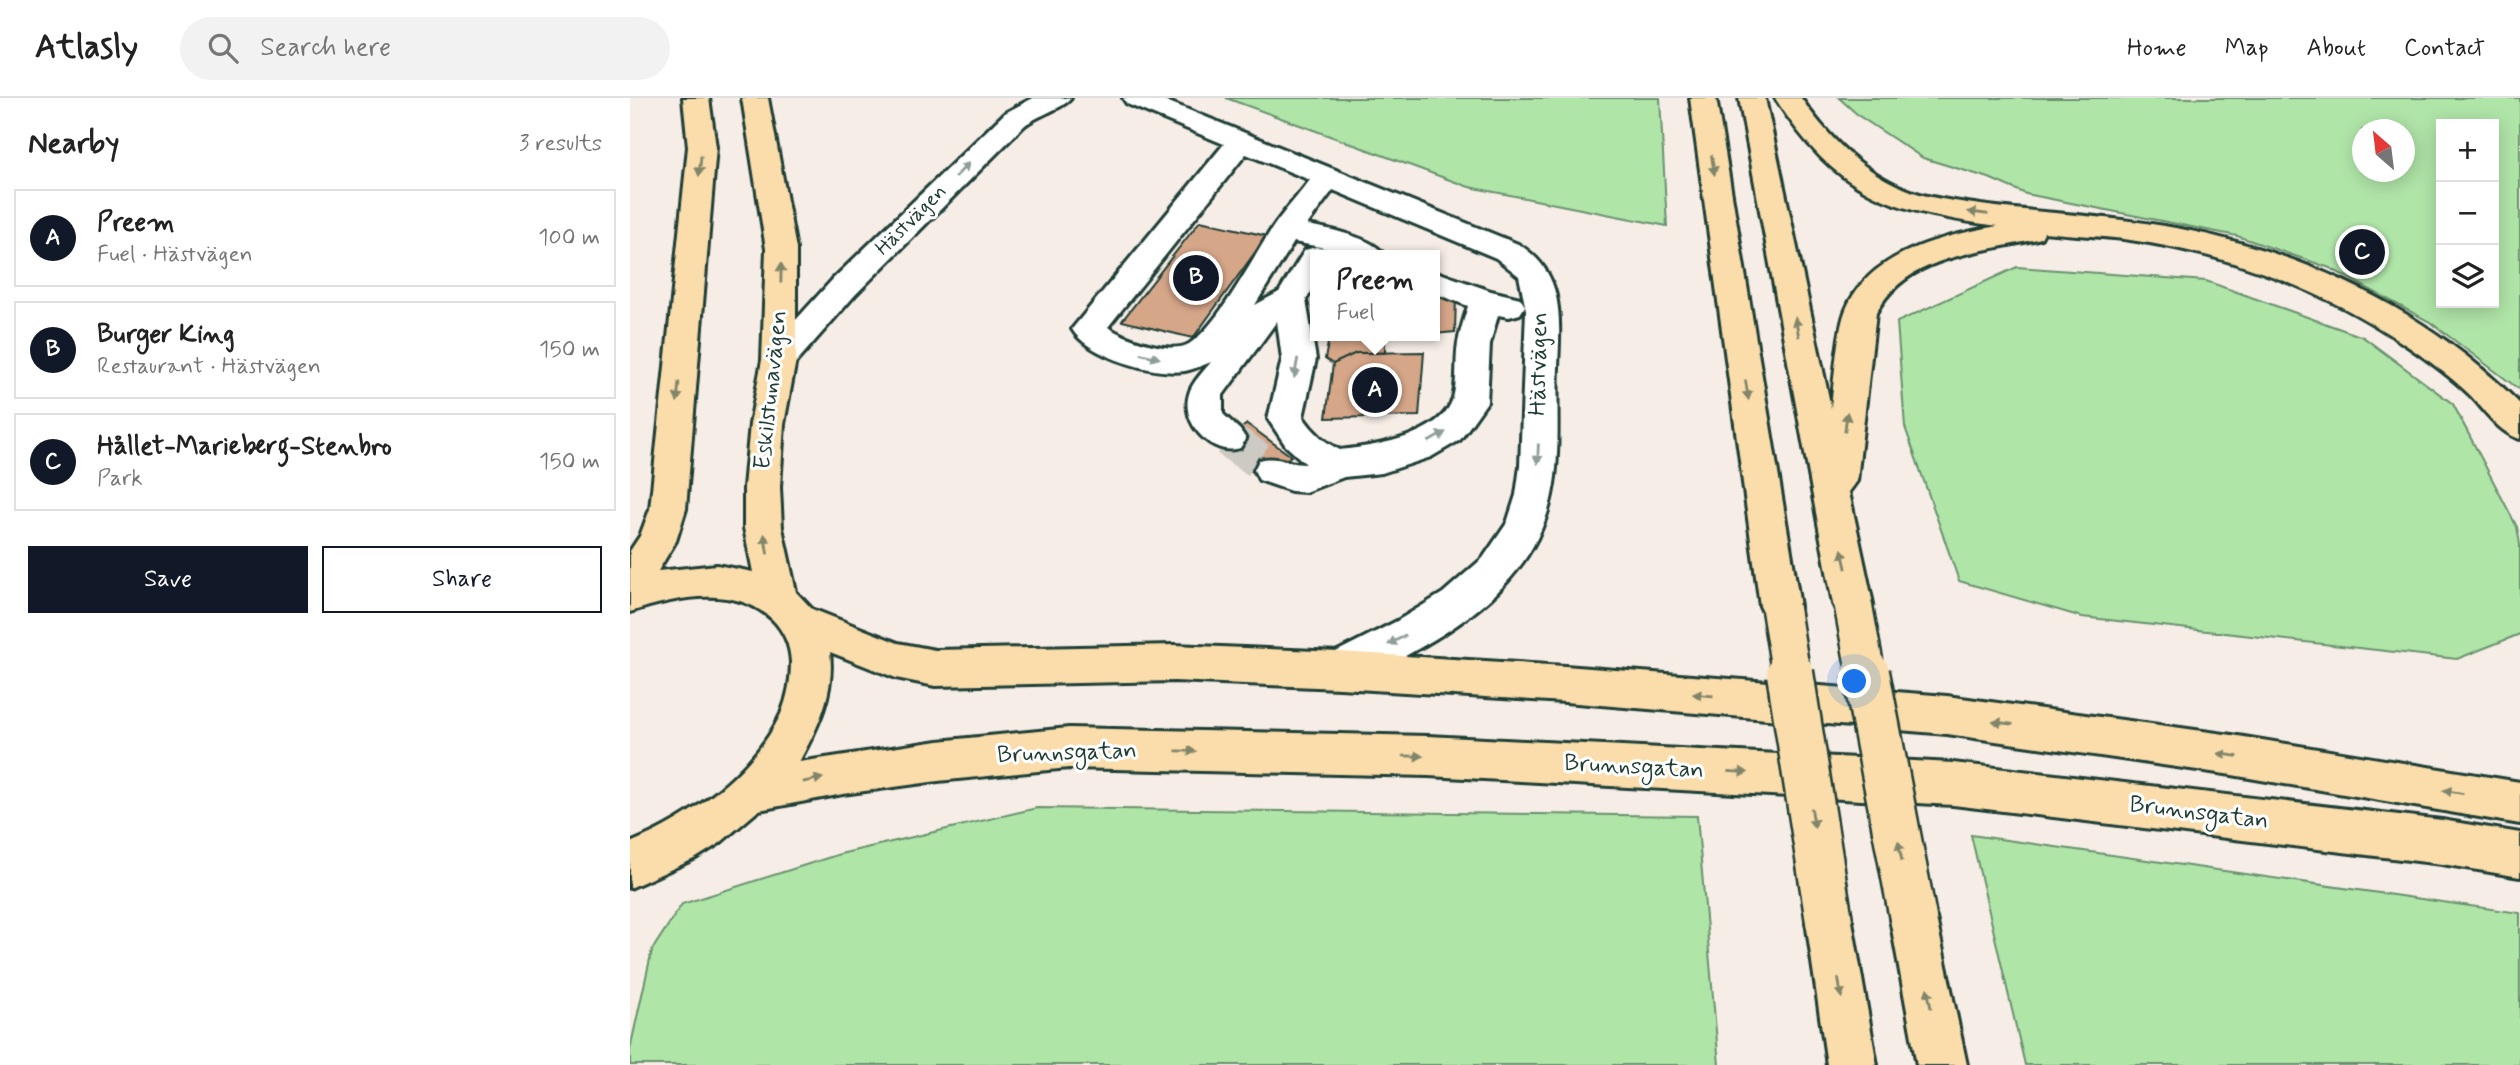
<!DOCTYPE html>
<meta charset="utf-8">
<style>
body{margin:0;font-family:Mynerve,sans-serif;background:#f2f2f2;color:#222}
.controls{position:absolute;right:21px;top:21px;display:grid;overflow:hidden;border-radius:0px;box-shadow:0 4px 18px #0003}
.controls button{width:63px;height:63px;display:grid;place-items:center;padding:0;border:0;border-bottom:2px solid #e0e0e0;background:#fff;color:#222;font:35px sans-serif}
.compass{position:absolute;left:1722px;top:21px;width:63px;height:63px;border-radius:50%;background:#fff;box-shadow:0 4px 18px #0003;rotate:332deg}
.you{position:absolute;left:1225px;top:584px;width:24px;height:24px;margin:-18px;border:5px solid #fff;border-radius:50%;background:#1a73e8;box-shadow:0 0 0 10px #1a73e833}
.badge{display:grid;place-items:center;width:46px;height:46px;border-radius:50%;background:#111827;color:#fff;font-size:23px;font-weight:700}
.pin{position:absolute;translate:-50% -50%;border:4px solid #fff;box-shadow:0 2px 7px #0006}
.popup{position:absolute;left:680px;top:152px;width:130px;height:91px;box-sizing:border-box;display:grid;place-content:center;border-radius:0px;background:#fff;filter:drop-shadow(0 2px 5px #0005);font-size:23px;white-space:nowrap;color:#767676}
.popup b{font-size:26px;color:#222}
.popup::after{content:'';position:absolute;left:50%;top:100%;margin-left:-14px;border:14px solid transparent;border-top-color:#fff}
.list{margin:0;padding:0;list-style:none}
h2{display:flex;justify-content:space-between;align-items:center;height:91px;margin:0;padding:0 28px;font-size:30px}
h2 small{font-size:23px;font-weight:400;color:#767676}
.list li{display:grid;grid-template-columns:46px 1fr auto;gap:21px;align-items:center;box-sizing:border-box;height:98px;margin:0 14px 14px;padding:0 14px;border:2px solid #e0e0e0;border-radius:0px}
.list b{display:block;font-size:26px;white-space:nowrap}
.list p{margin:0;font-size:23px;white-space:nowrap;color:#767676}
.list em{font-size:23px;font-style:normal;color:#767676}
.actions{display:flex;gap:14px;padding:21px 28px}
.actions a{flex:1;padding:16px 0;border:2px solid #111827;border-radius:0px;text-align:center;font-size:24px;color:#111827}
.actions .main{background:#111827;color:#fff}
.icon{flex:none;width:38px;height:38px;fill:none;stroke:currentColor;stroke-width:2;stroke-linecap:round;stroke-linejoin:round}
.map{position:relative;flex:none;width:1890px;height:967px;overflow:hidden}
header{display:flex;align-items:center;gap:42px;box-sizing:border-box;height:98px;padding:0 35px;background:#fff;border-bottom:2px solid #e0e0e0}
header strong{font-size:33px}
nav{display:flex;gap:38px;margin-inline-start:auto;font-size:24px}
.search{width:490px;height:63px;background:#f2f2f2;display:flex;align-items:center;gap:18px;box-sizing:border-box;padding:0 24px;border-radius:38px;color:#767676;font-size:26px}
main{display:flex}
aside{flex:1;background:#fff}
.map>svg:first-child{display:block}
</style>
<header>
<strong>Atlasly</strong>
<div class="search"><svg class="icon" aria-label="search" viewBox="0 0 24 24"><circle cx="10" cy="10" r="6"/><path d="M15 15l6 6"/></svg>Search here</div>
<nav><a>Home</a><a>Map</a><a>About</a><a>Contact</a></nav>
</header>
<main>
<aside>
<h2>Nearby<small>3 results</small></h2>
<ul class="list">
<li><span class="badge">A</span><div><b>Preem</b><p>Fuel · Hästvägen</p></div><em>100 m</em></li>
<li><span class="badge">B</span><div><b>Burger King</b><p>Restaurant · Hästvägen</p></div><em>150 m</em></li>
<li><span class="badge">C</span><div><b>Hållet-Marieberg-Stenbro</b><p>Park</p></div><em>150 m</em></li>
</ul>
<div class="actions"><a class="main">Save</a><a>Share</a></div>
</aside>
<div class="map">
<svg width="1890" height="967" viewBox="0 0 1890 967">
<rect width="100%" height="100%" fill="#f7ede7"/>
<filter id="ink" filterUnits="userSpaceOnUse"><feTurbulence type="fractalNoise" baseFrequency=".0143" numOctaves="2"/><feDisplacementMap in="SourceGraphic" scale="14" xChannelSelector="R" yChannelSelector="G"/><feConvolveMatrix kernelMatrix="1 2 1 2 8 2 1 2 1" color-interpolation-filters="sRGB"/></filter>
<g filter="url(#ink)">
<!-- green -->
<path fill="#b0e5a8" stroke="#68916e" stroke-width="2" fill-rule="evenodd" d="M596 0H1030L1037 128 839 89Z
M1209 0H1890V292L1800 224 1700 170 1607 138 1396 96 1359 80 1293 60 1229 18ZM1811 26H1864V205H1811ZM1732 32H1774V74H1732Z
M1387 169 1576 183 1733 239 1823 306 1887 429 1890 446V536L1827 561 1452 519 1329 483 1275 329 1267 224Z
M407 710 1067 718 1089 967H0V951L22 852 52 806 210 756Z
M1341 737 1890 815V967H1395Z"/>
<!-- building -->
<path fill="#d6a688" stroke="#1f3d34" stroke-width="2" d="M570 123 637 138 563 240 492 223Z
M826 197 825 234 804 236V198Z
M686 227V238H758H755V255H726L703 266 695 261 699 240 684 239Z
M794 254 789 318 696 320 703 266 726 255Z
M617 326 661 358 632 381 588 348Z"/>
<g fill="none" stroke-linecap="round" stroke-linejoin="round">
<!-- minor-tunnel -->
<path stroke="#cccac3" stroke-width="37" stroke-dasharray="37 18" stroke-linecap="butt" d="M598 341 642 372"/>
<defs>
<path id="minor" d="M403 0H441C435 9 407 18 395 27L225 197 161 270 149 274 137 270 132 262 137 254 203 181 375 15Z
M493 0H529L888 146C935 174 930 220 928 269 926 311 931 355 922 397 906 475 844 521 777 557 755 569 733 581 710 590L696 585 690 572 696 559 767 523 813 495 853 460 877 425 886 397 890 368 896 212 889 178 866 160 703 92 677 127C696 130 745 140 754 157H711L690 149 664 144 625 207 649 194 675 152 686 149 697 152 700 157H686V186L676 202 686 261 673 319C682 332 695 345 710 352 744 348 811 339 823 300 828 283 825 263 828 245 830 233 834 221 838 208L804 195V173L861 193 890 200 895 208 890 216 879 219 868 217 860 246 857 304 830 342 801 359 752 375 714 379 675 394 661 393 629 382 624 372 629 362C647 357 658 366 676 366L656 348 638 321 652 261 647 223 593 297V316L610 332 616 341 610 350C582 359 550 325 559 296 562 284 574 273 581 264 573 267 564 271 555 273 525 278 457 258 442 231L594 46 497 6ZM616 56 680 82C668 98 654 113 643 129 623 160 588 228 559 246 541 257 493 240 478 229Z"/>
<path id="major" d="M53 0H79L86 49 56 411 46 443 28 473 87 467 123 474 114 430V389L120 326 132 262 136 151 112 0H138L166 151V262L154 326 150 389 152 430 166 494 182 511 268 545 305 552 544 547 710 554 935 568 1317 598 1602 637 1890 684V726L1602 677 1317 636 935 604 710 590 544 583 305 588 266 580 200 554C205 595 188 629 169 664L308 643 439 630 798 638 1323 665 1812 722 1890 735V779L1812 766 1323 707 798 678 439 670 308 683 213 696 129 712 90 745 66 760 0 790V745C59 721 123 675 151 616 158 599 161 581 161 564 160 547 154 533 142 521 104 486 45 499 0 514V453L10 438 20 411 58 49Z"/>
<path id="highway" d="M1060 0H1086L1170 508 1164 520 1150 525 1136 520 1130 508Z
M1109 0H1135L1201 310C1204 285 1207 235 1215 214 1237 155 1312 138 1368 128 1258 113 1206 96 1145 0H1171C1201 44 1241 82 1293 97 1312 102 1332 104 1351 107 1418 116 1485 118 1551 131 1679 156 1798 213 1890 306V341C1868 334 1855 312 1839 296 1820 278 1798 262 1776 247 1692 190 1595 155 1494 141 1468 138 1441 137 1414 134L1411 140C1353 155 1277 155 1246 215L1227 383 1219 394 1243 506 1237 518 1223 523 1209 518 1203 506Z
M1283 797 1299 804 1306 820 1337 967H1287L1260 820 1267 804Z
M1199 800 1216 806 1222 823 1247 967H1197L1176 823 1182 806Z"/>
</defs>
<!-- minor casing -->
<use href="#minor" stroke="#1f3d34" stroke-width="6"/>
<!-- major casing -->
<use href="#major" stroke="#1f3d34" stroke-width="6"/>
<!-- highway casing -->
<use href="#highway" stroke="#1f3d34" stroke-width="6"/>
<!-- minor -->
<use href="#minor" fill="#fff" fill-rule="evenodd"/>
<!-- major -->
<use href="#major" fill="#faddab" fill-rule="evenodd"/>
<!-- highway -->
<use href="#highway" fill="#faddab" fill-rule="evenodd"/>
<defs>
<path id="highway-bridge-far1" d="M1223 506 1236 576
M1150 508 1161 576"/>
<path id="highway-bridge" d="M1160 575 1199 823
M1236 575 1283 820"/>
</defs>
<!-- highway-bridge-far1 casing -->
<use href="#highway-bridge-far1" stroke="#1f3d34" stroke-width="42" stroke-linecap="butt"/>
<!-- highway-bridge casing -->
<use href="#highway-bridge" stroke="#1f3d34" stroke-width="51" stroke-linecap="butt"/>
<!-- highway-bridge-far1 -->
<use href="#highway-bridge-far1" stroke="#faddab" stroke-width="37"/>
<!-- highway-bridge -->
<use href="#highway-bridge" stroke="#faddab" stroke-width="46"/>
</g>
<!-- one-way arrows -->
<defs><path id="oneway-solid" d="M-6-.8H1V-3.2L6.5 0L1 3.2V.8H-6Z" transform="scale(1.75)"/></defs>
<g fill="#82856a">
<use href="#oneway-solid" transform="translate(1083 67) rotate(81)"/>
<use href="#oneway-solid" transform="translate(70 68) rotate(96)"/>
<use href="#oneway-solid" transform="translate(1348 115) rotate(-172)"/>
<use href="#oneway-solid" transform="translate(151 175) rotate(-89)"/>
<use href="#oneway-solid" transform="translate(1167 229) rotate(-101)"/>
<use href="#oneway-solid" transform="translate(1117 292) rotate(81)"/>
<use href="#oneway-solid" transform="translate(48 294) rotate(95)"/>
<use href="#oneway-solid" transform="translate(1216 324) rotate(-83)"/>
<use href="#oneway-solid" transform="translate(136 446) rotate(-99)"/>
<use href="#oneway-solid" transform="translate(1214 461) rotate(-102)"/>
<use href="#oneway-solid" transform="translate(1073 597) rotate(-175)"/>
<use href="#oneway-solid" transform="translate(1373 625) rotate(-172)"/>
<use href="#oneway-solid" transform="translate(556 653) rotate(1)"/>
<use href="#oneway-solid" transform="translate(1598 657) rotate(-171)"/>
<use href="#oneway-solid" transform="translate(783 658) rotate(1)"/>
<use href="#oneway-solid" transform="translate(1108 674) rotate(3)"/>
<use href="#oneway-solid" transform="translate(183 682) rotate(-11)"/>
<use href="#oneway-solid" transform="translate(1823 694) rotate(-171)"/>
<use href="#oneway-solid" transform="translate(1183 720) rotate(81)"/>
<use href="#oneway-solid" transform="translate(1270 753) rotate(-101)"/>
<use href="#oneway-solid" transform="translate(1210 890) rotate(81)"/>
<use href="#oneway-solid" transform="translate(1299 900) rotate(-101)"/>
</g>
<g fill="#8f9e9a">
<use href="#oneway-solid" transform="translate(332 72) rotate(-45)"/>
<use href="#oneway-solid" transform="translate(520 258) rotate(14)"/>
<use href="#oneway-solid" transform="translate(666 270) rotate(100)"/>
<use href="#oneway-solid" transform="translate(807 339) rotate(-30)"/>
<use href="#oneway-solid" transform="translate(908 356) rotate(92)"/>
<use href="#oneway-solid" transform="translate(767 542) rotate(152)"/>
</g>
</g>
<g text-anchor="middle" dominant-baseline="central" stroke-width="6" stroke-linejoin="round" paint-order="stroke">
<!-- far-street labels -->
<g font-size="21" fill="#1f3d34" stroke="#fff">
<text transform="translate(281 122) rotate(-45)">Hästvägen</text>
</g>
<!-- street labels -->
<g font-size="24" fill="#1f3d34" stroke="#fff">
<text transform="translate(909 266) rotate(-89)">Hästvägen</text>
<text transform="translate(141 292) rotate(-84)">Eskilstunavägen</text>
<text transform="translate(437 655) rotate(-2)">Brunnsgatan</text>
<text transform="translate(1004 669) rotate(3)">Brunnsgatan</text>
<text transform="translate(1569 715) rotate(7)">Brunnsgatan</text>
</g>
</g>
</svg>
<div class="controls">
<button>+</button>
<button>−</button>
<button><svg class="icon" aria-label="layers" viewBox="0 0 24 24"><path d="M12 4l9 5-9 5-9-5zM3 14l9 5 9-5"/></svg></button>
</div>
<svg class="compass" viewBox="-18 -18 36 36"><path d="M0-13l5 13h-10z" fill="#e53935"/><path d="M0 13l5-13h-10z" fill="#767676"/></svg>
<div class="you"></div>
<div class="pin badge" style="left:745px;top:292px">A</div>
<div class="popup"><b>Preem</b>Fuel</div>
<div class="pin badge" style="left:566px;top:180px">B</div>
<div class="pin badge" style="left:1732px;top:154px">C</div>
</div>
</main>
